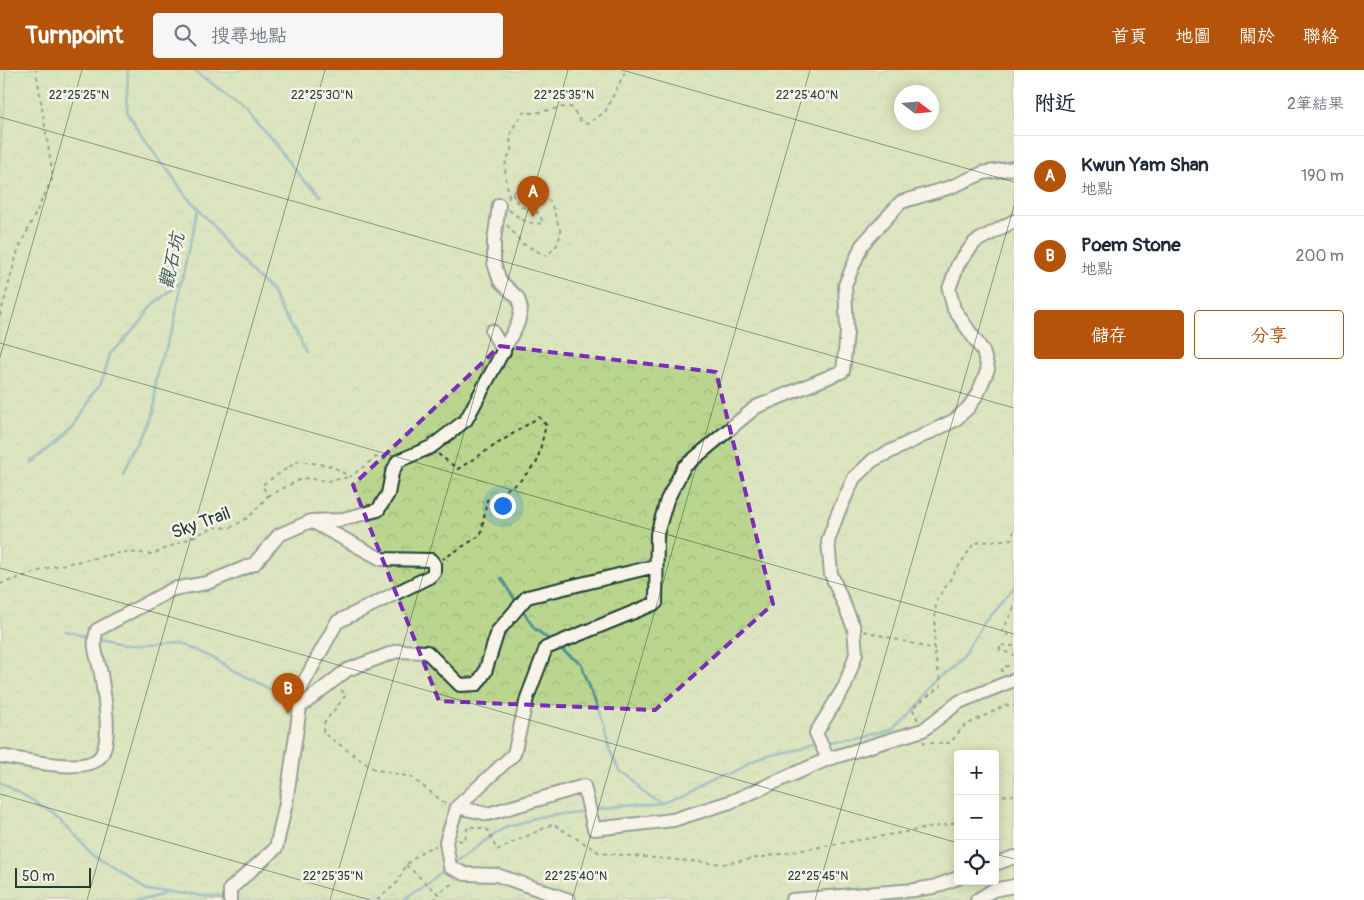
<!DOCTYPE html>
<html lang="zh-TW">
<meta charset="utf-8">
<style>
body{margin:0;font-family:Pangolin,"LXGW WenKai TC",sans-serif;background:#f6f6f7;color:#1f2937}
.controls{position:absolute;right:15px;bottom:15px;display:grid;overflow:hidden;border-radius:5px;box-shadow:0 2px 12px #0003}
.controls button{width:45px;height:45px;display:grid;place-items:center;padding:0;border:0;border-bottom:1px solid #e0e1e3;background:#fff;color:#1f2937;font:25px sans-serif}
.compass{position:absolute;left:894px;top:15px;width:45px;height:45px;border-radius:50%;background:#fff;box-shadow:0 2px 12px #0003;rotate:106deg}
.scale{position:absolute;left:15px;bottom:12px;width:76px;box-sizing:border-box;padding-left:5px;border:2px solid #1f3d34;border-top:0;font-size:14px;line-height:18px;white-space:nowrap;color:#1f3d34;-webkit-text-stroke:4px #f7f3e8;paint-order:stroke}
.you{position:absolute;left:502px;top:435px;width:18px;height:18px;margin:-12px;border:4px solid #fff;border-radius:50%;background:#1a73e8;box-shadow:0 0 0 8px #1a73e833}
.badge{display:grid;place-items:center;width:32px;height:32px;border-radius:50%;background:#b45309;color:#fff;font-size:16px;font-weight:700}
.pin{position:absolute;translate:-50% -41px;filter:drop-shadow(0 1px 2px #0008)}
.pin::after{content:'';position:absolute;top:26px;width:18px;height:15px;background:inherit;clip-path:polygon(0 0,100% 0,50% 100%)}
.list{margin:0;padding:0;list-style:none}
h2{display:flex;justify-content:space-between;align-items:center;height:65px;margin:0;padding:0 20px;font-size:21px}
h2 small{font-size:16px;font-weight:400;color:#747a83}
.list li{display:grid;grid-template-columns:32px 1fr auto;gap:15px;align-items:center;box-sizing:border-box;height:80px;padding:0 20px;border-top:1px solid #e0e1e3}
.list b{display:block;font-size:19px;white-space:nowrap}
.list p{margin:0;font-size:16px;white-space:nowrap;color:#747a83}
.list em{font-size:16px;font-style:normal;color:#747a83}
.actions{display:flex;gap:10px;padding:15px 20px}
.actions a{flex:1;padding:11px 0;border:1px solid #b45309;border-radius:5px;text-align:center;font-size:18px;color:#b45309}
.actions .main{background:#b45309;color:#fff}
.icon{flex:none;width:28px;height:28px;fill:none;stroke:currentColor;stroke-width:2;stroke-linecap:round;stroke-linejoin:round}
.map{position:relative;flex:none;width:1014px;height:830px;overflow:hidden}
header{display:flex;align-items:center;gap:30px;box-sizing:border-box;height:70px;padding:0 25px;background:#b45309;color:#fff}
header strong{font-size:24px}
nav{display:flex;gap:28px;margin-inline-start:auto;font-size:18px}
.search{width:350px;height:45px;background:#f6f6f7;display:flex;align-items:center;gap:12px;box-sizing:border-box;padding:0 18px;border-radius:5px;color:#747a83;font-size:19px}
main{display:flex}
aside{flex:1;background:#fff}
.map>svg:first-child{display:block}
</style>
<header>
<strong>Turnpoint</strong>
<div class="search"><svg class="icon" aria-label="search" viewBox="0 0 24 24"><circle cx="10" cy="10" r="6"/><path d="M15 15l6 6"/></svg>搜尋地點</div>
<nav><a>首頁</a><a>地圖</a><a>關於</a><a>聯絡</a></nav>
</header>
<main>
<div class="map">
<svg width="1014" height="830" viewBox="0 0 1014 830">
<defs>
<pattern id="forest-crowns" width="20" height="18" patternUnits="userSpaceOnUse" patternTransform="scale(1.25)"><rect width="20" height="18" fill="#bad68e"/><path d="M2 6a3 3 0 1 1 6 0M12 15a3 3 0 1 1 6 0" fill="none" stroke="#9fb97b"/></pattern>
</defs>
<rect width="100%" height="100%" fill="#f7f3e8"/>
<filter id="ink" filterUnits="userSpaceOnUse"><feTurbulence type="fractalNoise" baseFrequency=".02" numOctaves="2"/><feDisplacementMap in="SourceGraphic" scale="10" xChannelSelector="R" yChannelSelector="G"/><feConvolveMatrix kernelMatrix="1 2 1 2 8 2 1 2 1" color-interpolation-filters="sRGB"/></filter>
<g filter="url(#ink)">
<!-- green -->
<path fill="#bad68e" stroke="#6c8a61" d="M0 0H6L0 92Z"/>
<!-- forest -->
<path fill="url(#forest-crowns)" stroke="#6c8a61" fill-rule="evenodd" d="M6 0H1014V830H0V92ZM902 22H932V52H902ZM958 684H995V811H958Z"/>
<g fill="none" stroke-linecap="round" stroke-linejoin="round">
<!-- stream -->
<path stroke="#579496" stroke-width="3" d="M195 0 247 38 319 129
M198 140 276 219 309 283
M28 392 72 355 101 315 110 283 149 237 182 211
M123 404 148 355 198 140 126 43 128 0
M501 508 517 533
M522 540 534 558 551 571
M66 562 92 568
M98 569 127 575 182 572 277 623
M558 577 581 594 604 655 616 702 662 733
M824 674 890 660 967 582 984 554 1014 519
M0 712 53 742 88 780 147 817 228 830
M593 740 662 733 767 686 818 675
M454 793 507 756 556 745 587 741
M140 830 168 821
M403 830 447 798"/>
<defs>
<path id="minor" d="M1014 98 983 103 951 117 901 132 862 175 845 215 847 262 843 301 756 337 684 397 667 430 657 464 656 533 546 578 527 628 514 684 457 737 488 744 584 716 594 759 673 750 730 732 828 689 923 660 959 632 1014 610
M499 135 494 171V193L500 211 518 228 521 239 518 253 466 350 431 377 398 391 392 403 388 424 378 440 339 450 311 451 381 489 431 490 434 494V503L429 507 337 552 297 625 300 637 347 600 397 581 427 582 460 615 477 614 485 602 498 561 527 527 656 496
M492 261 504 282
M0 686C22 689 85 705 100 687 113 671 104 624 101 604 98 587 91 577 97 560L173 519 207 513 254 494 279 465 311 451
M828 689 816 663 845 616 856 584 854 558 831 504 828 471 838 443 854 408 873 390 955 350 969 337 978 323 988 299 983 281 954 239 949 219 958 194 975 172 1014 151
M457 737 446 772 450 797 465 804 497 805 569 830
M995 794 1014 787
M230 830V819L276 778 286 733 300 637
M792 830 914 820 933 817 958 808
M977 830 993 820 1014 816"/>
</defs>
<!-- minor casing -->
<use href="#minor" stroke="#1f3d34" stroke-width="16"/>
<!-- path -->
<path stroke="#1f3d34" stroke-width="2" stroke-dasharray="4 4" stroke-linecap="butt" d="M507 126 509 124 505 106 506 89C516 79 508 74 511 63 513 56 520 48 524 42 539 46 554 36 571 37L580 50 587 54 605 42 626 0
M509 140C521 149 527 155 543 153 539 140 533 138 520 137L512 124
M507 155 523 174 547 186 557 175 561 163 551 132 531 119 515 120 508 129
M0 246 18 180 53 107 36 0
M438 384 458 399 539 347 546 355 537 392 518 413 487 430 481 465 443 489
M268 426 303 408 329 411 350 407
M0 514 51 497 124 482 153 484 215 457 230 458 249 447 268 426 262 415 298 391 332 396 350 407 376 387 386 389
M1014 537 1002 562 1014 567
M864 561 934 579 936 531 974 473 1011 469 1014 461
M1014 576 1000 575V580L1014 585
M1002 602V597L1014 595
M341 620 346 625 324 653 323 663 374 699 411 707 446 734
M918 650 912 638 941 616 934 579
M924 671V673H950L964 656 1006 635 1014 636
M995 726 1014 725
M458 771 465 770 468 756 487 759 497 780 553 754 600 783 723 794 951 754 958 750
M406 795 438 824 455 811
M377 830 397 813 406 795 424 780 436 776
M433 830 438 824"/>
<!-- minor -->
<use href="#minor" stroke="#f7f3e8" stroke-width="12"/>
</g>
</g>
<!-- marked area -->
<path d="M0 0H1014V830H0ZM500 276 716 302 773 534 655 640 439 631 353 415Z" fill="#f7f3e8" fill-opacity=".55" fill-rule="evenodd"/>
<path fill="none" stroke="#7b2cbf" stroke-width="4" stroke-dasharray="10 6" stroke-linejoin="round" d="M500 276 716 302 773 534 655 640 439 631 353 415Z"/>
<!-- ticks -->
<path fill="none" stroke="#1f3d34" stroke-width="1" stroke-opacity="0.45" d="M622 0 1014 112M0 47 1014 338M0 273 1014 564M0 287 82 0M0 498 958 773M0 724 370 830M995 784 1014 789M87 830 325 0M330 830 568 0M572 830 810 0M815 830 1014 136"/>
<g text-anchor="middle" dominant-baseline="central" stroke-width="5" stroke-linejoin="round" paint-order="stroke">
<!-- street labels -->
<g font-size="18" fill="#1f3d34" stroke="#f7f3e8">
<text transform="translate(201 453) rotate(-20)">Sky Trail</text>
</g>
<!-- water labels -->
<g font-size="19" font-style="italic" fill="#325a55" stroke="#f7f3e8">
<text transform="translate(172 191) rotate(-77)">觀石坑</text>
</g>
</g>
<g font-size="12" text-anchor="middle" fill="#1f3d34" stroke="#f7f3e8" stroke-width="5" stroke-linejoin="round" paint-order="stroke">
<text x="79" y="29">22°25'25"N</text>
<text x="322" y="29">22°25'30"N</text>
<text x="564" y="29">22°25'35"N</text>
<text x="807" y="29">22°25'40"N</text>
<text x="333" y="810">22°25'35"N</text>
<text x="576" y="810">22°25'40"N</text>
<text x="818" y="810">22°25'45"N</text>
</g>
</svg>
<div class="controls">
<button>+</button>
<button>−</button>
<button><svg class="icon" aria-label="locate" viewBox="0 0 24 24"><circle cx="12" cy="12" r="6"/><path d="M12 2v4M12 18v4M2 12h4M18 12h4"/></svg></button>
</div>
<svg class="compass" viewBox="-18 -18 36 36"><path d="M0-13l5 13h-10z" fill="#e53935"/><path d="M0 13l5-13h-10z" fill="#747a83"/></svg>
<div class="scale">50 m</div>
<div class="you"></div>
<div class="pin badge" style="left:533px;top:147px">A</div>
<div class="pin badge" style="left:288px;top:644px">B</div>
</div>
<aside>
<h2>附近<small>2筆結果</small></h2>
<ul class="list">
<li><span class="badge">A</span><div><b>Kwun Yam Shan</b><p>地點</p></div><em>190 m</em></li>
<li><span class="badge">B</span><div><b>Poem Stone</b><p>地點</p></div><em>200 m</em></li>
</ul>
<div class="actions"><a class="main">儲存</a><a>分享</a></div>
</aside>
</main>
